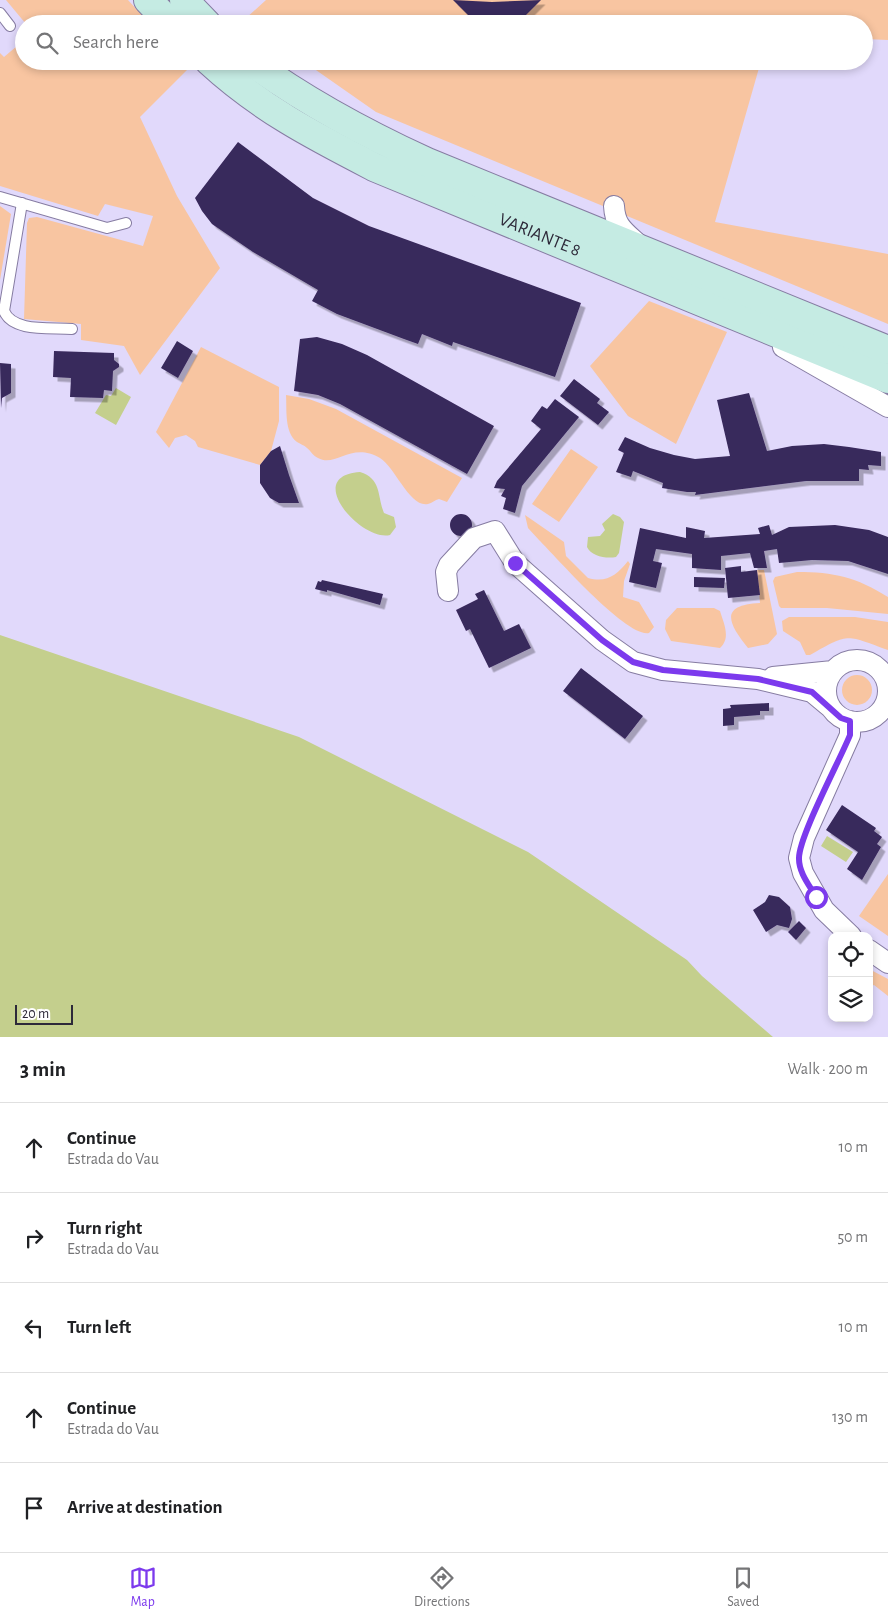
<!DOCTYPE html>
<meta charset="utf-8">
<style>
body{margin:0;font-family:"Alegreya Sans",sans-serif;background:#f6f6f6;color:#202124}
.controls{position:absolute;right:15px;bottom:15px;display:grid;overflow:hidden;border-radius:10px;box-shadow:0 2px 8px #0003}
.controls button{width:45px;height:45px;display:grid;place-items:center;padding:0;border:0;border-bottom:1px solid #e0e0e0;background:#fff;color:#202124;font:25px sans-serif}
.scale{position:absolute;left:15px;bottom:12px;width:58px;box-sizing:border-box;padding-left:5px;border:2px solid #2d2939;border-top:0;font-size:14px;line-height:18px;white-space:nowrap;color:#2d2939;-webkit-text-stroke:4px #fff;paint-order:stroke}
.stop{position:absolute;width:15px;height:15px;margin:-11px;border:4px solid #7c3aed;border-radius:50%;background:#fff}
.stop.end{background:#7c3aed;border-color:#fff;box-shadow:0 1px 5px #0008}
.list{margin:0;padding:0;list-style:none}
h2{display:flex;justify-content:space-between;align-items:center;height:65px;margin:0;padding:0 20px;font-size:21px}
h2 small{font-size:16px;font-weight:400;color:#757577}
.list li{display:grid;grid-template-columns:32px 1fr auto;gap:15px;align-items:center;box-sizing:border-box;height:90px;padding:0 20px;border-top:1px solid #e0e0e0}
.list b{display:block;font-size:19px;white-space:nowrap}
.list p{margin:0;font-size:16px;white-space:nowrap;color:#757577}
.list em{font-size:16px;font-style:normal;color:#757577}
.icon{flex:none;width:28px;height:28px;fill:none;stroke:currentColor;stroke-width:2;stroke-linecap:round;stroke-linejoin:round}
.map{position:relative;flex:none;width:888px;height:1037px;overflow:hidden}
.search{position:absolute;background:#fff;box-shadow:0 2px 8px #0003;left:15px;right:15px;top:15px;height:55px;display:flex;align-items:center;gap:12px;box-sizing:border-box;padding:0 18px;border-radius:28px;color:#757577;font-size:19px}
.sheet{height:515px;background:#fff}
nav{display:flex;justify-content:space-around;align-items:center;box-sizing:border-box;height:70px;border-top:1px solid #e0e0e0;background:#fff;font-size:14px;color:#757577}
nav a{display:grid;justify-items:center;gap:2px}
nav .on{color:#7c3aed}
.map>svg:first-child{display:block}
</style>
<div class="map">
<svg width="888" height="1037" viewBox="0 0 888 1037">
<defs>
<filter id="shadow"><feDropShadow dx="4.5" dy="4.5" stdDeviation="0" flood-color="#0004"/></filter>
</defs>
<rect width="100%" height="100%" fill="#e1d9fb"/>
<!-- green -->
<path fill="#f8c5a1" d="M6 0H128L150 24H26Z
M266 0H888V40L864 39V24H249L244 20Z
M24 40V61H185L190 67 140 117 177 196 220 268 140 375 124 346 81 340V324L24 319 27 223 29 218 37 217 143 246 153 216 105 204 98 216 0 186V53L4 57Z
M303 61H761L715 222 888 254V324L376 112Z
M0 206 11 214 0 280Z
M649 301 727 332 676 444 628 416 590 366Z
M201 347 279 387V421L271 451 260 465 198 447 195 441 186 435 175 438 169 448 156 432Z
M286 395 309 399 336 409 462 478 447 502 439 499C435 500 432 503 428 504 410 508 395 467 380 458 351 441 336 468 318 458 313 456 311 451 307 448 304 445 300 444 297 442 284 432 287 409 286 395Z
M571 449 598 467 559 522 532 504Z
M525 515 564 542 566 556 588 578C607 583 617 575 628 561L630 564 624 581 623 597 639 602 654 627 649 633C627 638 557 558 539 540L528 528Z
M757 570H764L777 634 768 644 748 648C728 623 719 605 760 603Z
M797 572C834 572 856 577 888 597V614L827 608H781L779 606 773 581 775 577Z
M677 608H714L720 611C724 624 731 638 720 648L671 641 665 629 666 620Z
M789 617H855L888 622V650C846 635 850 632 810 655H806L800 642 783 631 782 621Z
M842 690a15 15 0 1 1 30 0a15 15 0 1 1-30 0Z
M888 874V936L859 916Z
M869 969 888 979V996L874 985 869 987Z"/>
<!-- water -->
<path fill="#c4cf8d" d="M116 388 131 397 116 425 95 413 106 395 111 396Z
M360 472C382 479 377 496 384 513L394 517 396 527 390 535C362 542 302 476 360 472Z
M613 514 620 517 624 522 619 553 616 557C606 559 591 556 587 547L588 537 600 536 605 530 602 524Z
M0 635 299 737 528 852 687 960 702 976 773 1037H0Z
M827 836 853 852 846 862 821 846Z"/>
<!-- building -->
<path fill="#39295c" filter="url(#shadow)" d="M453 0 492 2 541 0 517 24H477Z
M238 142 313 198 369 226 581 303 555 377 453 342 452 346 422 334 418 344 404 339 337 314 312 301 318 290 253 252 212 224 202 211 195 198Z
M317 337 342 344 367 355 494 426 467 474 340 404 318 395 294 391 300 339Z
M177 341 193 351 178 378 161 368Z
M54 351 114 353V360L119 364V367L113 371 112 391 104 390 103 398 70 397 71 378 53 377Z
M0 363 11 364V393L2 398 1 408Z
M574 379 600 399 597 403 609 412 598 425 560 396Z
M749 393 767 451 792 446 824 444 849 447 881 452V466L868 465 869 470 859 469V481H806L695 495 696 492H687L662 488 663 483 633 471 631 477 616 472 624 453 618 450 625 437 650 448 674 455 695 459 730 456 717 400Z
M555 399 579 417 522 486 515 513 503 509 506 498 501 496 505 489 494 488 497 481 541 429 531 421 542 406 547 409Z
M280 446 289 475 299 503H279L270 498 260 483V465L271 451Z
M450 525a11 11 0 1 1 22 0a11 11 0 1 1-22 0Z
M769 525 772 535 789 527 835 525 869 530 888 537V574L848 561 812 560 779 563 777 549 764 551 767 568H754L750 553 721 556V570L692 568V554L656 549 653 561 662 563 656 588 629 582 640 528 686 538V527L705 531 704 538 760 534 758 528Z
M741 566V572L757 570 760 595 728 598 725 568Z
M694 577 725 578 724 588 694 587Z
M322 580 383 594 380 605 327 590V592L315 589 318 581 321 582Z
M484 590 504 631 519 624 531 648 489 668 470 629 466 631 456 610 478 599 475 594Z
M581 668 643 716 625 739 563 691Z
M769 703V711H760V715L734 717V725L723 726V709L731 708 730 705Z
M842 805 876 828 874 831 882 837 877 844 881 847 862 880 847 869 858 852 826 830Z
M769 895 779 897 790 907 792 919 789 928 777 925 766 932 753 910 765 902Z
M799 921 806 928 796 940 788 932Z"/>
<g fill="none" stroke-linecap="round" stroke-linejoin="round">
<defs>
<path id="lane" d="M0 13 10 26
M0 197 107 228 126 223
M22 203 4 311C13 333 52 327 72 329"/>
<path id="street" d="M614 206C615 226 624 231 638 244
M783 347 888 407
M448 591 446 572 449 565 474 538 495 531 515 563 602 640 633 662 663 670 758 679 812 692 830 707
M826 691a31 31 0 1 1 62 0a31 31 0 1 1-62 0Z
M773 677 833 671
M850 721V735L804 838 799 858 803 873 824 910 851 936
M869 950 888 963"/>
<g id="secondary">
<path d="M148 0 171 24"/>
<path d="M184 0 207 24"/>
<path id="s1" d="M209 61C261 109 314 136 376 168L888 379"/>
<path d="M250 61C306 102 364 133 427 162L888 350"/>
</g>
</defs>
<!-- lane casing -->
<use href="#lane" stroke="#867ca2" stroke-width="12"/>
<!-- street casing -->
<use href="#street" stroke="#867ca2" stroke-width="22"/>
<!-- secondary casing -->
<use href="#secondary" stroke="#867ca2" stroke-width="30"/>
<!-- lane -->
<use href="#lane" stroke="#fff" stroke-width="10"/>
<!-- street -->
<use href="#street" stroke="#fff" stroke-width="20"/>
<!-- secondary -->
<use href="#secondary" stroke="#c5ebe3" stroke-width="28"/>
</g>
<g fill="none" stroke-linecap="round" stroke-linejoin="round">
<!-- route -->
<path stroke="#7c3aed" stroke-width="6" d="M515 563 602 640 633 662 663 670 758 679 812 692 841 718 850 721V735C840 760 798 838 799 859 799 873 810 886 816 897"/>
</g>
<g text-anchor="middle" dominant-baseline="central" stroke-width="5" stroke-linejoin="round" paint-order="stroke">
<!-- street labels -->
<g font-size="18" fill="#2d2939" stroke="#fff">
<text stroke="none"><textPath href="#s1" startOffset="376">VARIANTE 8</textPath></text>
</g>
</g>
</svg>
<div class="controls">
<button><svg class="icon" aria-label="locate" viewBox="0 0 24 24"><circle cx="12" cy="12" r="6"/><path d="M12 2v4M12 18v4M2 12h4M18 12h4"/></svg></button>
<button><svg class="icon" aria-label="layers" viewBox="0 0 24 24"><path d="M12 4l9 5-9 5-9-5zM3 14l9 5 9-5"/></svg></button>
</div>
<div class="scale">20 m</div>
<div class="stop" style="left:816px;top:897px"></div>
<div class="stop end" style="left:515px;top:563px"></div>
<div class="search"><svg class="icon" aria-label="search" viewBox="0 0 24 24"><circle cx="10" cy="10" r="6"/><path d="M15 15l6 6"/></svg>Search here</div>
</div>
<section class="sheet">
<h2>3 min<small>Walk · 200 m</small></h2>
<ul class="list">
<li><svg class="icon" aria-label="ahead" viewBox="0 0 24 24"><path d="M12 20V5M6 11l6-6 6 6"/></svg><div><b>Continue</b><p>Estrada do Vau</p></div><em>10 m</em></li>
<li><svg class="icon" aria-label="right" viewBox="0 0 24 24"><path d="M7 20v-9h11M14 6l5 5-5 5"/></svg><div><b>Turn right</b><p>Estrada do Vau</p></div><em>50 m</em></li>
<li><svg class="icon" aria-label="left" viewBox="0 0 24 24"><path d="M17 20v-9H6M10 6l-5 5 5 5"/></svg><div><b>Turn left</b></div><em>10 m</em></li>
<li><svg class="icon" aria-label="ahead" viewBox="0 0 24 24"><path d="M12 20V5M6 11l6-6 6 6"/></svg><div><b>Continue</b><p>Estrada do Vau</p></div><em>130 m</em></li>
<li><svg class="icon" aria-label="arrive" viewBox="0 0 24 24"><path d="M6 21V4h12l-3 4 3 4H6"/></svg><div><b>Arrive at destination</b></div></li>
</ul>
</section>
<nav>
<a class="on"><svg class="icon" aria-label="map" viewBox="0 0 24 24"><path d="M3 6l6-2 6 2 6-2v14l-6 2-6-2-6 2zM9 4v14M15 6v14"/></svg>Map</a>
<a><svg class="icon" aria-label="directions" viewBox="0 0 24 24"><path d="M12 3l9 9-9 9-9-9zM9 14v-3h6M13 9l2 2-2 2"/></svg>Directions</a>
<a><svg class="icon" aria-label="saved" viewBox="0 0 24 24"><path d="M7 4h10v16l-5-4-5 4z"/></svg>Saved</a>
</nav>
